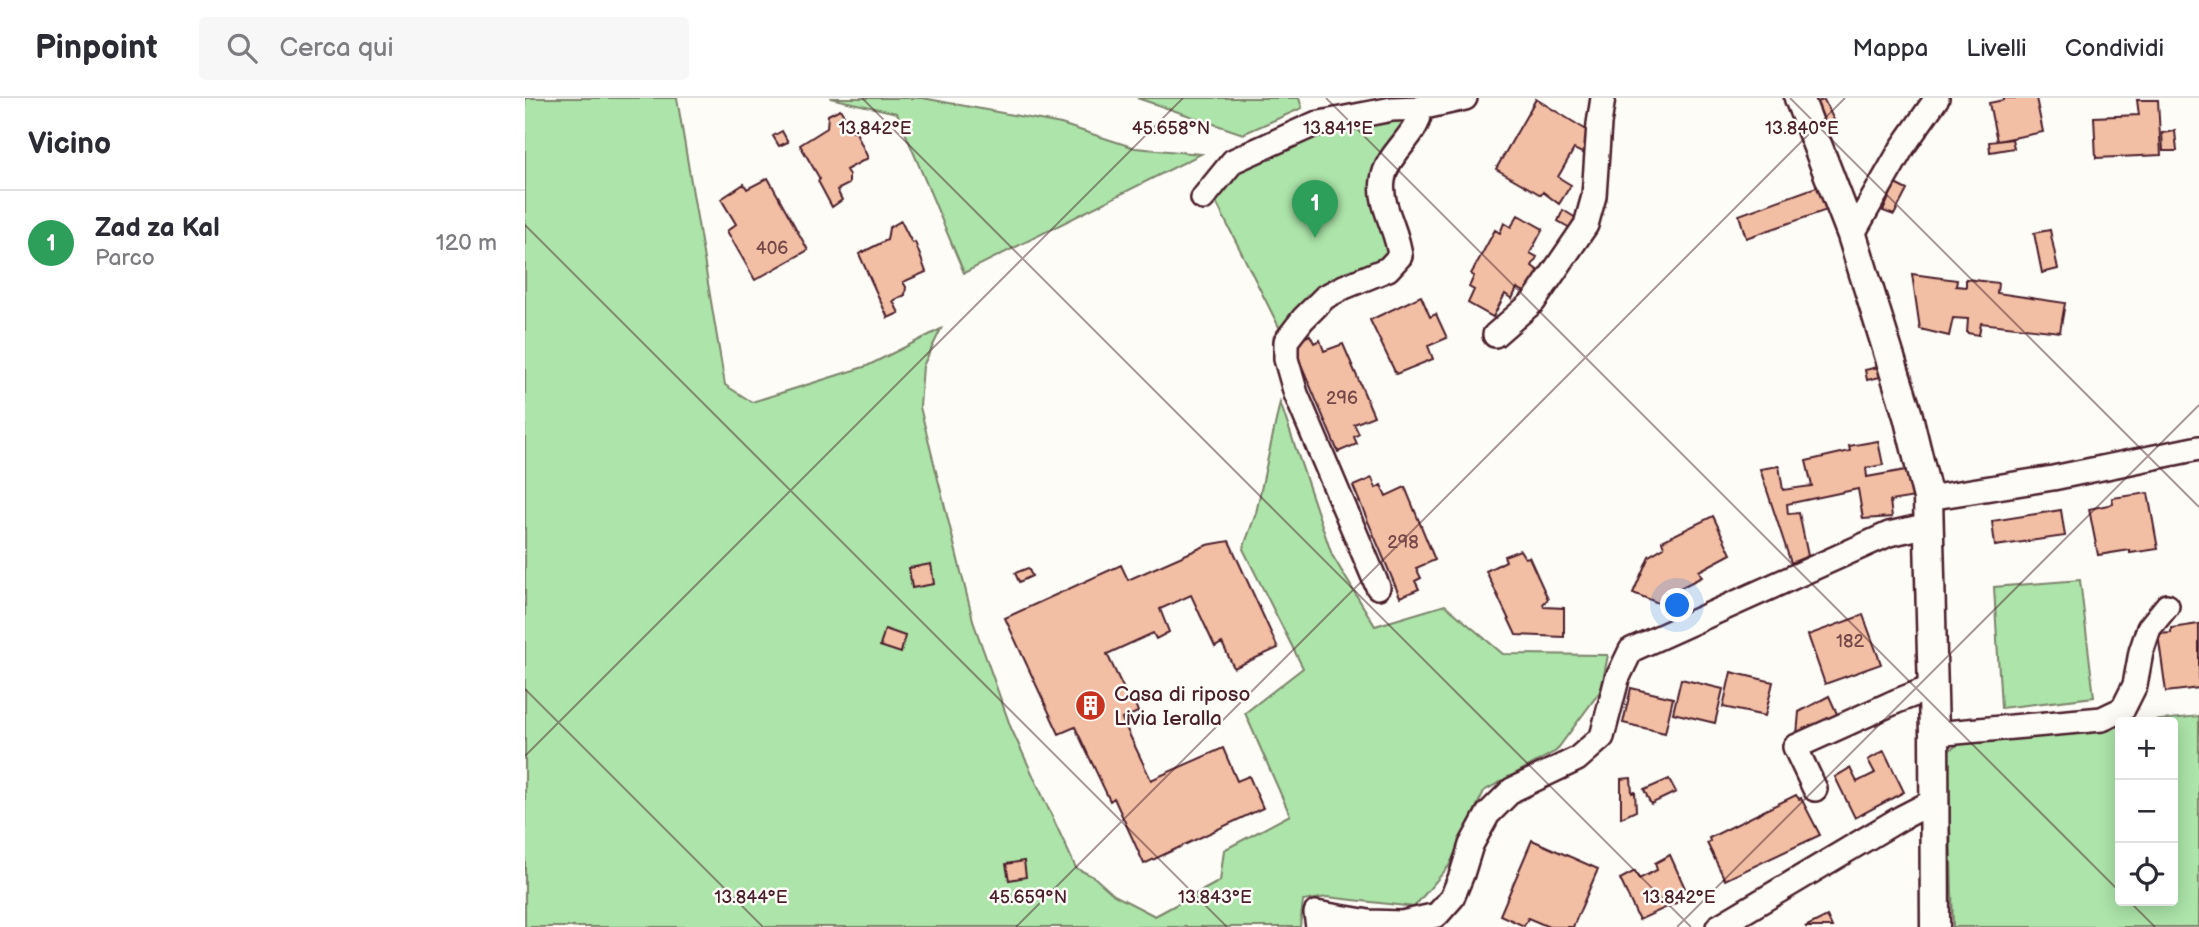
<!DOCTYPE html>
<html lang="it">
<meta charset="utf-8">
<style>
body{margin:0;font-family:"Balsamiq Sans",sans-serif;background:#f7f7f7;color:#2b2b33}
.controls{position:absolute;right:21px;bottom:21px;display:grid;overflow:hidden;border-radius:7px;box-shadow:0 4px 18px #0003}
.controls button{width:63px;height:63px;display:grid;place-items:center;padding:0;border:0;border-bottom:2px solid #e1e1e2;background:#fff;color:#2b2b33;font:35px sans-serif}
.you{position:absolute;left:1153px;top:508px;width:24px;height:24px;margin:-18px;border:5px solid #fff;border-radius:50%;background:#1a73e8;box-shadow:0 0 0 10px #1a73e833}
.badge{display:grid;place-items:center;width:46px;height:46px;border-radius:50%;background:#c8321e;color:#fff;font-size:23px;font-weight:700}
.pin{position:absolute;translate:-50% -58px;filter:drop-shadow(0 2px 4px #0008)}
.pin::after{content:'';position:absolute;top:37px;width:24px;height:21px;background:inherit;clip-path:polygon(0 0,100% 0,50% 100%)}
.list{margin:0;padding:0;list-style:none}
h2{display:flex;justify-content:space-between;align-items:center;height:91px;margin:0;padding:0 28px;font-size:30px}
h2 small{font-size:23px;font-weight:400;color:#7c7c81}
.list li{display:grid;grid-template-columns:46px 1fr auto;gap:21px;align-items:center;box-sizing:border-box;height:105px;padding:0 28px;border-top:2px solid #e1e1e2}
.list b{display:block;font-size:26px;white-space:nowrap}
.list p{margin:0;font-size:23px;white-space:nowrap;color:#7c7c81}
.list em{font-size:23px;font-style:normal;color:#7c7c81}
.icon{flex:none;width:38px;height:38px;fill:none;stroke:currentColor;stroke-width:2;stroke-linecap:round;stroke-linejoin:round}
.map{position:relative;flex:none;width:1674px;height:829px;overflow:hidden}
header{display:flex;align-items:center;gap:42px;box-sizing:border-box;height:98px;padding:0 35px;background:#fff;border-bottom:2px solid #e1e1e2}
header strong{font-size:33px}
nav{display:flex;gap:38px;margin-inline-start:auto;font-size:24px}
.search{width:490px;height:63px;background:#f7f7f7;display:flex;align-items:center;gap:18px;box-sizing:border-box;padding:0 24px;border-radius:7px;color:#7c7c81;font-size:26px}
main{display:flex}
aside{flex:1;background:#fff}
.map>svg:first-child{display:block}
</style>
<header>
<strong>Pinpoint</strong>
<div class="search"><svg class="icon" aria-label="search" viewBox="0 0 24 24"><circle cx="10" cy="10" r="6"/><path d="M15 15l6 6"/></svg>Cerca qui</div>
<nav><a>Mappa</a><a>Livelli</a><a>Condividi</a></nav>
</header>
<main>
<aside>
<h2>Vicino<small></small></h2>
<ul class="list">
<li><span class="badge" style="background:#2e9e5b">1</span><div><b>Zad za Kal</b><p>Parco</p></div><em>120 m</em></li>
</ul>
</aside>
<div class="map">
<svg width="1674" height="829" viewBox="0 0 1674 829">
<rect width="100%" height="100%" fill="#fdfcf7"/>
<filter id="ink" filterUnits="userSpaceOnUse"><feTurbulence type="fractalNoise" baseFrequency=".0143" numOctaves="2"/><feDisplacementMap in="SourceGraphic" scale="14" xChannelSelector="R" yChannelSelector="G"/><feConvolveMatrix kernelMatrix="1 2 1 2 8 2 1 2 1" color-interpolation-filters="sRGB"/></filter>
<g filter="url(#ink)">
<!-- green -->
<path fill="#ace4a9" stroke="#7b826a" stroke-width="2" d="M0 0H152L200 287 227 304 342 268 416 231 398 268 395 309 449 526 486 630 551 770 569 779 589 797 630 818 695 783 699 752 765 717 720 615 778 570 718 451 731 415 755 304 807 457 850 528 920 507 978 556 1083 557 1076 592 1031 653 959 693 924 768 889 809 802 799 778 803 775 829H0Z
M305 0H398L536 26 610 50 676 56 439 175 372 15Z
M612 0H774L777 10 718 36Z
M895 10 858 81 875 158 761 243 685 92 708 63 790 26Z
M1555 482 1569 599 1476 610 1469 489Z
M1674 618V829H1428L1423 653 1436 645 1595 627V803H1648V624H1617Z"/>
<!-- building -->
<path fill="#f2bea4" stroke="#4a1f2b" stroke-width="2" d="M1479 0H1511L1518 34 1472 43 1464 5 1479 2Z
M1011 1 1068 36 1057 55 1049 51 1033 79 1046 87 1034 106 1018 94 1016 97 971 71Z
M1299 2 1312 28 1302 33 1292 4Z
M1612 2H1633L1636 57 1571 60 1569 19 1614 17Z
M315 11 328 33 330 32 343 60 321 72 324 77V86L312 92 317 102 307 109 293 83 295 81 275 47 302 30 303 17Z
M257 33 263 44 254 48 248 38Z
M1650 33 1652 53H1638L1637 35Z
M1487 41 1489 50 1465 54 1464 44Z
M243 80 283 152 230 182 202 133 211 126 196 101 219 86 222 91Z
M1370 86 1382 92 1369 117 1358 113Z
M1294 88 1302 112 1221 140 1214 117Z
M1038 112 1051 120 1045 130 1033 123Z
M993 117 1018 131 1005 155 1012 159 1007 168 1015 174 1003 196 992 190 987 201 980 196 968 219 943 205 949 192 944 189 949 178 946 176 970 132 975 135 979 125 986 129Z
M376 123 387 145 390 144 401 174 378 184 381 189 380 197 368 203 374 215 363 220 334 156 362 142 364 130Z
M1525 132 1533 171 1517 175 1509 135Z
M1387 176 1432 182 1431 188 1441 189V181L1473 185 1472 195 1540 205 1535 234 1456 225 1454 237 1442 235 1443 221 1428 220 1424 238 1395 231Z
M896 198 905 219 911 216 922 240 903 248 908 261 871 276 845 222Z
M785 237 789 245 795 242 799 253 818 246 849 318 829 326 834 336 829 339 832 346 813 354 767 245Z
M1353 269 1355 279 1342 282 1340 272Z
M1353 343 1358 367 1341 370 1342 379 1386 371 1390 399 1365 403 1367 419 1338 421 1333 391 1262 406 1263 416 1274 415 1283 458 1266 465 1235 371 1254 368 1258 392 1287 388 1281 363 1325 353 1324 348Z
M847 380 851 390 856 387 861 398 880 389 910 462 891 470 896 480 890 483 894 491 875 499 828 388Z
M1623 395 1633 451 1605 455V452L1573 457 1564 411 1588 406 1587 400Z
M1536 412 1540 438 1470 448 1467 423Z
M1188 418 1206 456 1174 473 1177 479 1143 496 1141 508 1108 495 1124 458 1139 449 1137 443Z
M704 443 753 550 709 570 697 545 690 549 666 497 635 511 644 534 631 541 628 535 582 556 604 602 608 600 613 614 597 621 626 682 698 650 712 683 724 678 738 710 619 766 589 700 585 703 550 629 534 636 480 520 596 467 603 482 682 447Z
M995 452 1000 460 1004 459 1023 501 1018 506 1019 509 1039 510V539L991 537 961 473 981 463 979 458Z
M406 466 409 486 387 490 384 470Z
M503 470 507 478 494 484 490 475Z
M1338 517 1356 566 1300 586 1283 537Z
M1674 526V590L1641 594 1633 536 1646 535V530Z
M360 531 380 538 376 555 355 548Z
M1206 574 1248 584 1240 618 1198 609Z
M1156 581 1198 591 1190 625 1148 615Z
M1106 590 1148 600 1140 635 1098 625Z
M1304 598 1313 618 1272 637 1274 614Z
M1359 653 1379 694 1330 720 1310 679 1325 670 1332 684 1350 675 1343 662Z
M1106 680 1107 695 1110 694 1111 713 1096 720V681Z
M1144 681 1151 694 1126 706 1119 692Z
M1271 697 1274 701 1276 700 1295 737 1200 782 1182 745 1185 743 1184 740Z
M1007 742 1073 771 1048 829H1024L1003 820 999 828 975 817Z
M1145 757 1164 799 1114 822 1095 781 1110 773 1114 781 1132 772 1130 765Z
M499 763 501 779 484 782 481 766Z
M1302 818 1307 829H1280Z"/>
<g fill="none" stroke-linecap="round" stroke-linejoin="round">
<defs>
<path id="minor" d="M678 100 708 63 790 26 867 11 895 10 940 0
M1327 137 1377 50 1412 0
M970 237 1009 203 1061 127 1069 98 1074 26 1078 0
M1403 400 1528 380 1674 350
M853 489 771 296 761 261V243L778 221 800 199 819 189 863 171 875 158C873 132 854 108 858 82 862 53 895 38 895 10
M1409 636 1577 621 1598 611 1610 587 1616 554 1624 530 1642 508
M1290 691 1270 649 1372 603 1408 589
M793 829 791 815 844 824 877 825 912 817 927 800 937 776 946 747 963 716 987 692 1052 661 1077 639 1092 581 1106 552 1364 436 1404 427
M1193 829 1376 720 1409 703"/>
<path id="tertiary" d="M1274 0 1327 137 1383 318 1403 400 1409 636 1410 829"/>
</defs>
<!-- minor casing -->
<use href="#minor" stroke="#4a1f2b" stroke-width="28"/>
<!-- tertiary casing -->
<use href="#tertiary" stroke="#4a1f2b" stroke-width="33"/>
<!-- minor -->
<use href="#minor" stroke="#fdfcf7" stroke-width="23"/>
<!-- tertiary -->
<use href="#tertiary" stroke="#fdfcf7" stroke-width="28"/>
</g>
</g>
<!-- ticks -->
<path fill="none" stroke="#4a1f2b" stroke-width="2" stroke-opacity="0.45" d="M337 0 1166 829M801 0 1595 794M1265 0 1674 409M0 127 702 829M0 591 238 829M0 658 658 0M1604 803 1630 829M491 829 1320 0M1152 829 1674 307"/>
<!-- icons -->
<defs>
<symbol id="building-disc" viewBox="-11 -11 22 22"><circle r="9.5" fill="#c8321e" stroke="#fdfcf7"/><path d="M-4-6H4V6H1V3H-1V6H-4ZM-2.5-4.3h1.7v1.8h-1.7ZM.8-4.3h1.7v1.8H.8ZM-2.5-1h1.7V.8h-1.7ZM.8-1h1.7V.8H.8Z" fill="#fff"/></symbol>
</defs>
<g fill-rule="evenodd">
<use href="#building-disc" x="548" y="590" width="35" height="35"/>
</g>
<g text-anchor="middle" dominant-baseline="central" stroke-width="5" stroke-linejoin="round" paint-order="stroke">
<!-- number labels -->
<g font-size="18" fill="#744749">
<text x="247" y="150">406</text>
<text x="817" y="300">296</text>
<text x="878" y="444">298</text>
<text x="1325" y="543">182</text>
</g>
<!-- poi labels -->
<g font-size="21" fill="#4a1f2b" stroke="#fdfcf7" text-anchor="start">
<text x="589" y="596">Casa di riposo<tspan x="589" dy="24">Livia Ieralla</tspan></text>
</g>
</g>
<g font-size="18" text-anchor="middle" fill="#4a1f2b" stroke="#fdfcf7" stroke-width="5" stroke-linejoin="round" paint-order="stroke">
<text x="350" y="36">13.842°E</text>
<text x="646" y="36">45.658°N</text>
<text x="813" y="36">13.841°E</text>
<text x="1277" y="36">13.840°E</text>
<text x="226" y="805">13.844°E</text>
<text x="503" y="805">45.659°N</text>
<text x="690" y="805">13.843°E</text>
<text x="1154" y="805">13.842°E</text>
</g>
</svg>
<div class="controls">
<button>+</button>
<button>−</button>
<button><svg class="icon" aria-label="locate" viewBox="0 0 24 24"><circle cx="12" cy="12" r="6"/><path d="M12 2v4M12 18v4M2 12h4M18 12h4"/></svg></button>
</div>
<div class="you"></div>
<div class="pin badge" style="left:790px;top:140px;background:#2e9e5b">1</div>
</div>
</main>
